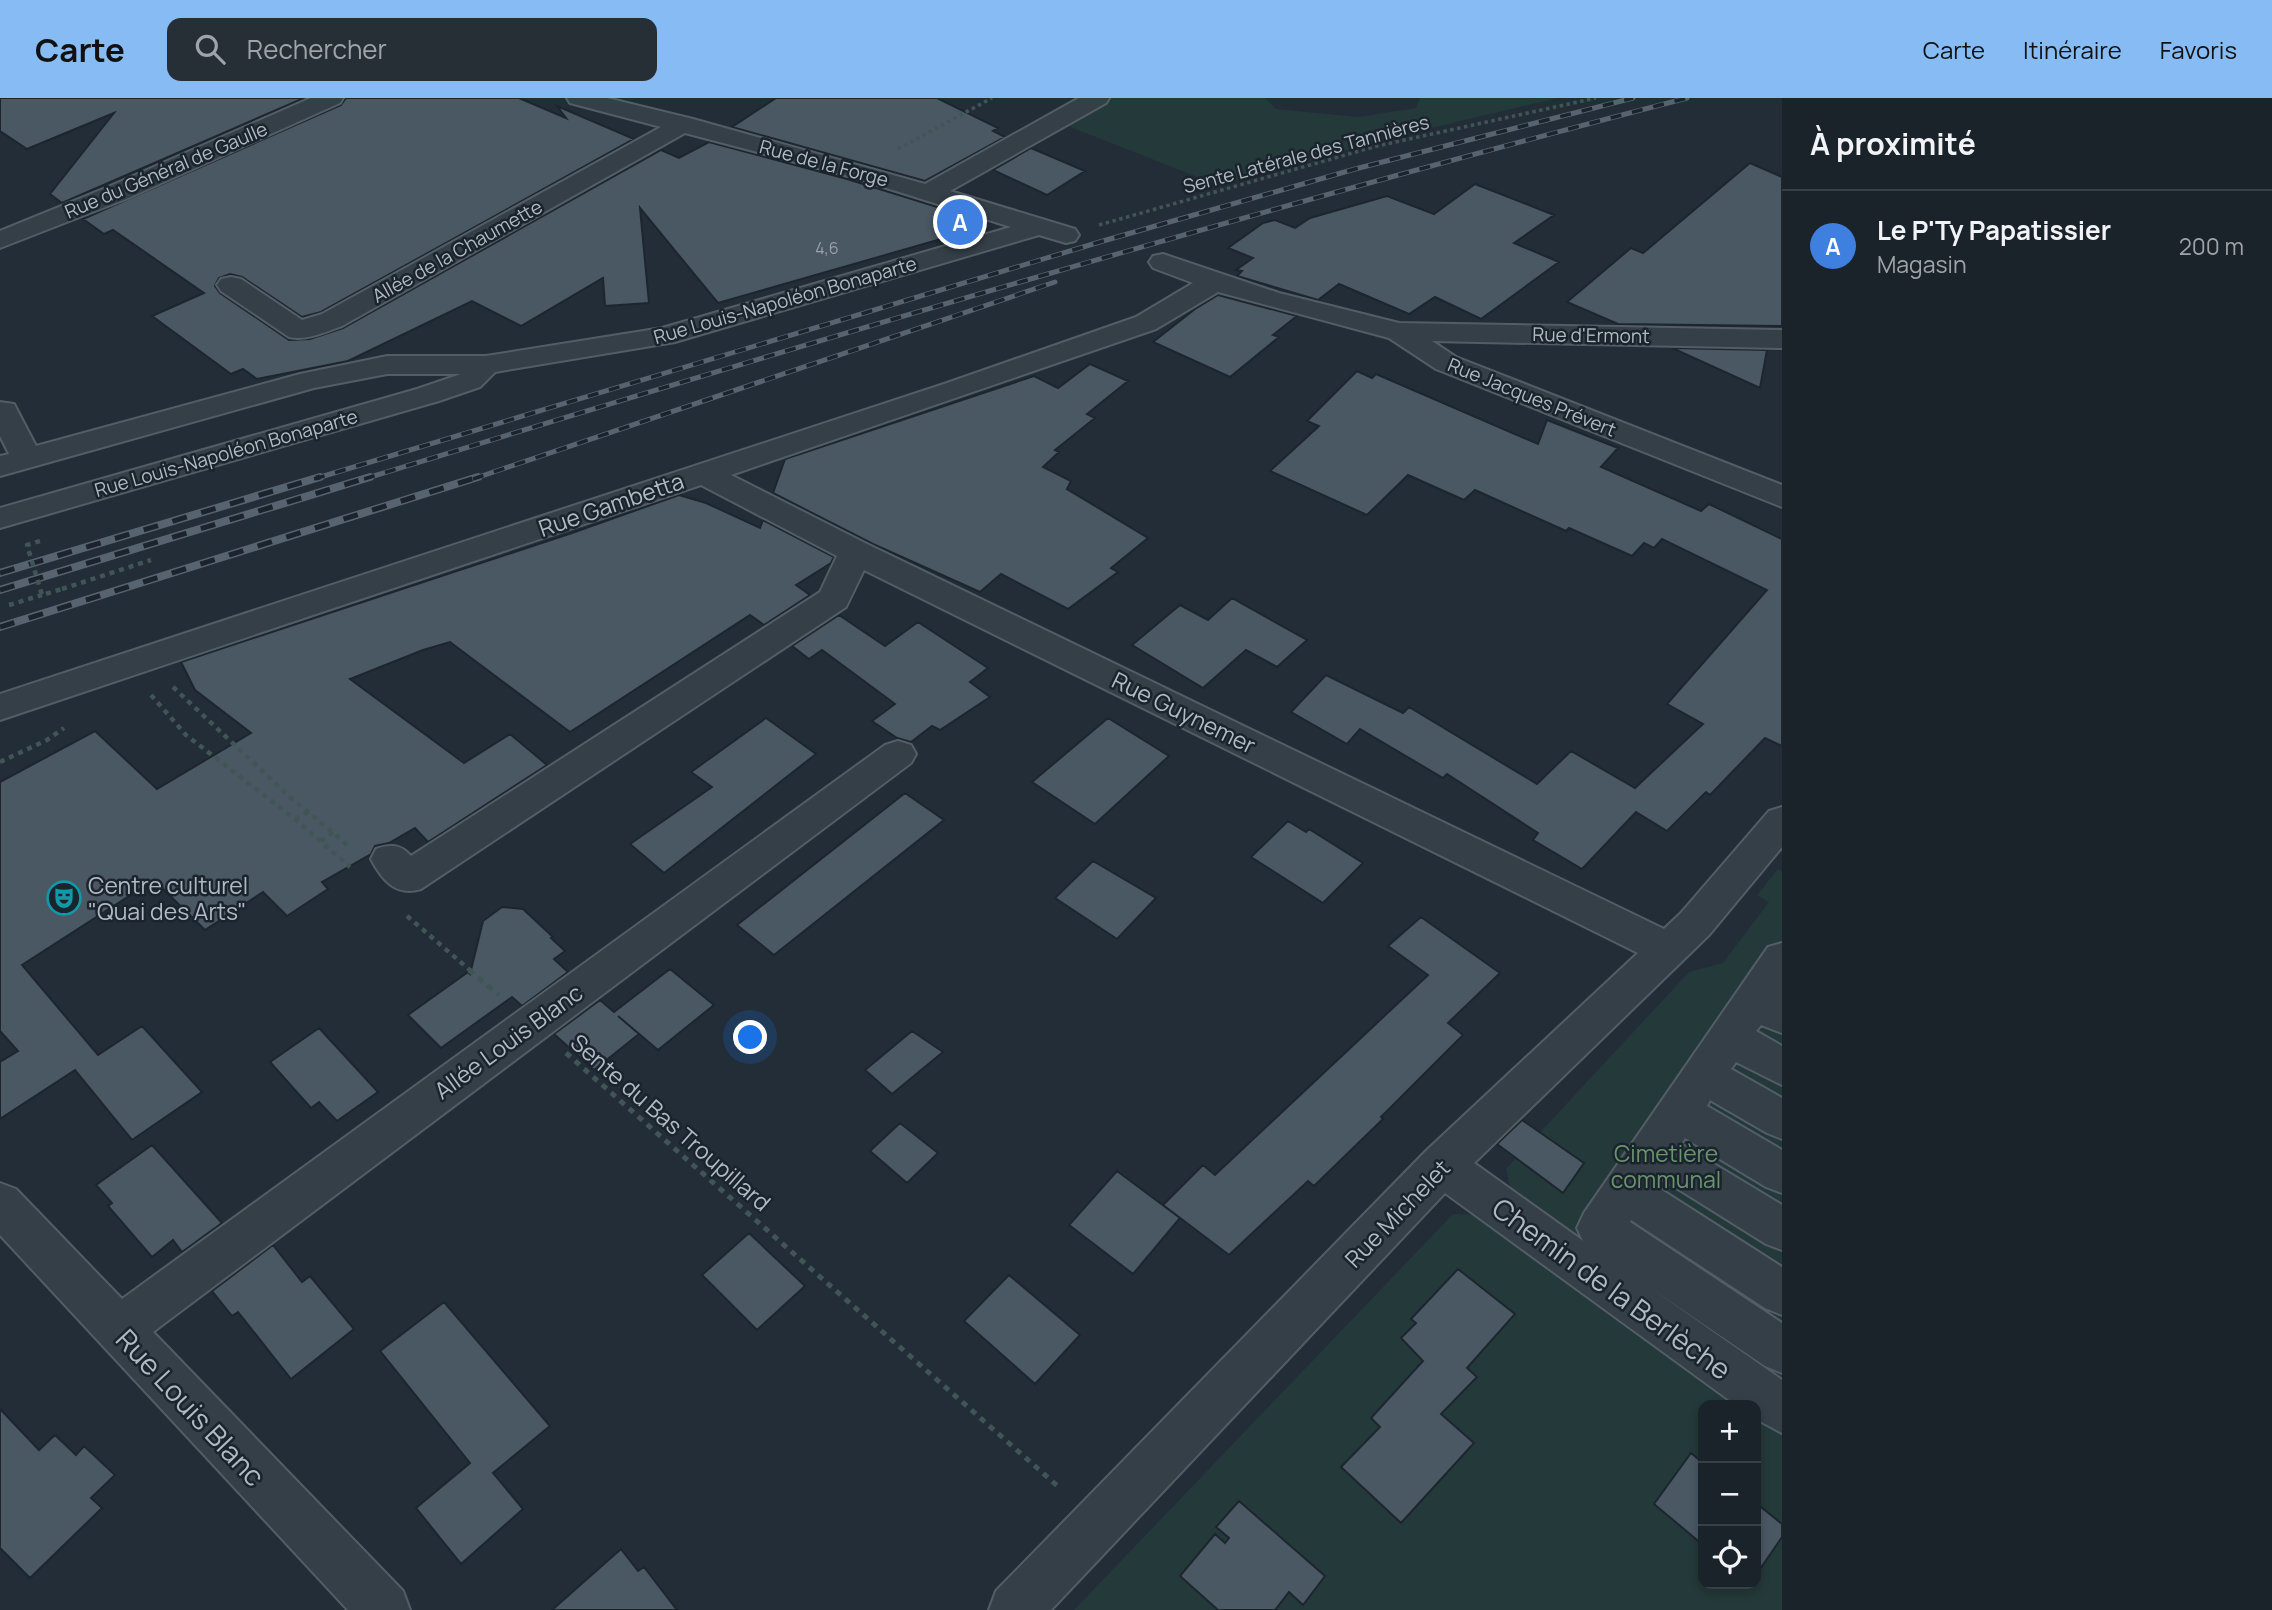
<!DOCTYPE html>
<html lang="fr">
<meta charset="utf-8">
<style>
body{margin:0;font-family:Manrope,sans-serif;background:#272f36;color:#f1f3f6}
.controls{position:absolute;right:21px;bottom:21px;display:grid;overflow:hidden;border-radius:14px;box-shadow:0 4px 10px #0003}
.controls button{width:63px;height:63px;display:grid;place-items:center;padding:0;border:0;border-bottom:2px solid #383f47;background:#1a222a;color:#f1f3f6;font:35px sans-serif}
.you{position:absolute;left:751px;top:940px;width:24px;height:24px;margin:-18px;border:5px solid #fff;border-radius:50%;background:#1a73e8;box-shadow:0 0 0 10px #1a73e833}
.badge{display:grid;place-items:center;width:46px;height:46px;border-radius:50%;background:#86bbf3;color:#fff;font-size:23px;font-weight:700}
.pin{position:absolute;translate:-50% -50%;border:4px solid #fff;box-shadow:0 2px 7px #0006}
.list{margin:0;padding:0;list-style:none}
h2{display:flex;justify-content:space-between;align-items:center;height:91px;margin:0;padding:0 28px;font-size:30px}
h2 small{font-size:23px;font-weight:400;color:#9fa4a8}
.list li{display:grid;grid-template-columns:46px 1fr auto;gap:21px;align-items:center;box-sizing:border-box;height:112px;padding:0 28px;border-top:2px solid #383f47}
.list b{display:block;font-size:26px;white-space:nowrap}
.list p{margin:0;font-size:23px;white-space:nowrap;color:#9fa4a8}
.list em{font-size:23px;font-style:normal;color:#9fa4a8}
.icon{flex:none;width:38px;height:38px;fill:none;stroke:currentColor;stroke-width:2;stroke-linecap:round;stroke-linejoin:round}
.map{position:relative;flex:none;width:1782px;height:1512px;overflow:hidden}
header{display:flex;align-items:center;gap:42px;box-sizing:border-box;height:98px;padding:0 35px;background:#86bbf3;color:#111}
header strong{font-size:33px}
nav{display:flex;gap:38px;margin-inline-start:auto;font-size:24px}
.search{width:490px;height:63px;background:#272f36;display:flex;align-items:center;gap:18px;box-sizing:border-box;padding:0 24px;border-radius:14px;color:#9fa4a8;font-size:26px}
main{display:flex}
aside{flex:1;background:#1a222a}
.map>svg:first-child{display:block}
</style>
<header>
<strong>Carte</strong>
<div class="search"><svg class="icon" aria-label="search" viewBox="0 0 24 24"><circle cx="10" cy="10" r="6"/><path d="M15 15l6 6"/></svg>Rechercher</div>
<nav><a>Carte</a><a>Itinéraire</a><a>Favoris</a></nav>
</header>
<main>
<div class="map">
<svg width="1782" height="1512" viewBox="0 0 1782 1512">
<rect width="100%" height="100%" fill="#222d38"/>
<!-- green -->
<path fill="#243939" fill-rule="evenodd" d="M1097 0H1265L1276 11 1358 19 1416 10 1420 0H1558L1393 39 1218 87 1055 23Z
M1778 771 1782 773V1289L1514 1105 1506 1071 1689 874 1723 865 1769 804 1757 797Z
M1453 1116 1483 1117 1782 1324V1512H1275L1289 1494 1304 1507 1325 1478 1252 1414 1225 1445 1214 1436 1181 1478 1218 1512H1074ZM1458 1171 1515 1216 1467 1270 1477 1279 1461 1294 1401 1241 1416 1225 1412 1221ZM1703 1307H1756V1486H1703Z"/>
<!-- building -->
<path fill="#4a5864" stroke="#1d262f" stroke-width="2" d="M0 0H304L62 105 50 96 114 15 27 51 0 33Z
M346 0H519L566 20 557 8 634 41 321 214 302 219 242 179 230 176 219 180 215 188 220 195 289 242 310 241 343 230 661 52 679 60 709 44 847 81 963 117 962 135 718 205 640 110 649 205 605 208 603 180 521 228 472 203 348 263 257 281 243 271 231 276 152 218 204 195 113 132 104 136 83 121 341 7Z
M776 0H937L998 30 993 33 1005 39 925 83 732 29Z
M1031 50 1085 73 1047 97 993 72Z
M1750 65 1782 79V228L1618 226 1567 204 1631 150 1643 155Z
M1475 86 1554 117 1514 145 1559 164 1481 221 1435 199 1409 216 1339 186 1318 202 1237 178 1242 173 1236 172 1253 160 1228 150 1263 125 1275 122 1295 130 1310 120 1387 98 1434 116Z
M1218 197 1297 218 1273 237 1279 239 1230 279 1153 244 1195 211Z
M1672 250 1767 252 1760 290Z
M1090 266 1128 283 1087 316 1095 320 1055 352 1059 354 1043 369 1071 383 1067 391 1148 440 1111 470 1118 474 1068 511 1001 476 980 494 873 446 773 395 785 361 1034 278 1058 290Z
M1357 273 1372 280 1376 276 1538 346 1547 322 1618 350 1601 369 1701 413 1709 406 1782 441V648L1765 640 1710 697 1706 694 1667 733 1636 714 1582 771 1533 742 1538 735 1447 676 1443 680 1360 631 1347 646 1291 614 1326 577 1403 615 1409 609 1537 686 1571 653 1635 690 1703 626 1667 606 1767 492 1662 441 1654 450 1644 445 1632 458 1569 430 1566 433 1475 392 1464 402 1408 377 1367 417 1270 373 1319 328 1307 323Z
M679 397 706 405 760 430 763 422 834 459 831 465 796 487 810 497 764 527 750 517 570 634 450 544 423 552 350 581 464 665 510 636 547 667 428 744 415 730 389 745 375 748 371 756 322 784 328 791 287 818 263 794 205 832 154 782 22 867 98 957 142 928 202 994 132 1042 75 972 0 1021V964L18 953 0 933V684L95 633 157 691 251 635 195 592 181 564 572 435Z
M1232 500 1307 542 1277 569 1246 552 1203 590 1132 547 1180 507 1208 522Z
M839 517 885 548 918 524 988 570 970 584 990 599 940 632 932 628 911 644 897 640 872 623 895 606 822 552 809 561 792 548Z
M766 620 816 656 664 775 630 746 712 689 691 674Z
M1108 620 1169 658 1095 726 1032 684Z
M905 695 944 722 774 857 737 827Z
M1288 723 1306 734 1309 731 1363 765 1323 805 1251 759Z
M1093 763 1156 800 1117 841 1055 800Z
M502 809 523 811 553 839 551 840 565 853 554 861 568 874 522 908 512 899 441 950 408 917 468 874 470 876 483 823Z
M1421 819 1500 875 1448 925 1463 937 1381 1019 1383 1021 1314 1088 1308 1083 1229 1157 1163 1107 1203 1067 1215 1077 1428 877 1388 848Z
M670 871 714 907 658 952 618 918 639 936 594 972 554 936 600 902 614 914Z
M319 930 378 994 337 1023 319 1004 311 1010 270 964Z
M912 933 943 954 892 996 865 972Z
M1522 1022 1584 1065 1563 1095 1497 1046Z
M900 1025 938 1055 907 1085 870 1053Z
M152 1047 222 1125 182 1154 173 1142 152 1159 108 1108 112 1105 96 1087Z
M1117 1073 1180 1120 1133 1176 1069 1127Z
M749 1135 805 1188 757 1232 702 1177Z
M273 1147 302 1184 310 1178 354 1231 291 1281 238 1214 232 1218 212 1193Z
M1458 1171 1515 1216 1467 1270 1477 1279 1441 1316 1474 1345 1401 1425 1341 1369 1380 1329 1371 1320 1423 1263 1401 1240 1416 1225 1411 1221Z
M1009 1177 1080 1237 1035 1286 964 1223Z
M444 1204 550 1328 493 1375 523 1411 461 1466 416 1410 470 1365 380 1253Z
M0 1311 39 1352 55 1337 76 1357 84 1348 115 1377 91 1400 102 1410 30 1480 0 1450Z
M1691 1355 1703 1365V1447L1654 1406Z
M1239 1403 1325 1478 1303 1507 1289 1494 1275 1512H1218L1180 1478 1215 1436 1225 1445 1229 1440 1216 1429Z
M1756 1405 1782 1426V1439L1756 1477Z
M621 1451 638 1473 644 1469 677 1512H552Z"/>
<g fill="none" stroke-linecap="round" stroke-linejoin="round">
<defs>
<path id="minor" d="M311 0H343L340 5 126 101 0 150V133L108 89Z
M567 0H607L693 21 925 86 1079 0H1109L1106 5 950 93 1075 131 1079 137 1075 143 1066 145 1039 137 675 244 495 274 480 289 439 303 0 430V410L417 291 461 276H387L314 290 0 378V358L9 356 0 338V304L14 306 36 348 300 276 387 258H486L662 230 1011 129 848 78 685 35 342 228C325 234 307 243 289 239L221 193 217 187 221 181 231 179 241 181 302 222 322 216 661 29 570 5Z
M1163 156 1279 195 1399 225 1782 232V250L1432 243 1456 259 1782 387V409L1436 271 1389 240 1218 194 1156 231 731 377 867 446 1664 831 1681 815 1769 713 1782 709V749L1709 837 1474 1065 1583 1143 1577 1130 1584 1115 1768 849 1782 845V935L1761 927 1756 933 1782 948V987L1736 964 1731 971 1782 1000V1041L1767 1035 1710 1002 1707 1008 1782 1052V1095L1766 1089 1685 1040 1681 1046 1782 1107V1152L1766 1146 1659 1079 1654 1087 1782 1169V1217L1765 1210 1631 1122 1630 1124 1782 1225V1275L1765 1268 1649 1189 1782 1282V1335L1756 1321V1307H1736L1445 1095 1051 1512H989L996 1493 1426 1053 1638 855 864 472 846 509 421 791C396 799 382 782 371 761L376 751C391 746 400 746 411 758L820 494 837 458 701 387 0 622V596L944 286 1136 219 1193 185 1153 170 1149 164 1153 158Z
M898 643 911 647 916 656 911 665 153 1234 403 1493 410 1512H348L0 1137V1085L16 1091 122 1201 885 647Z"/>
</defs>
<!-- minor casing -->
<use href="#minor" stroke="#535d66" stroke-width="4"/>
<!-- path-far2 -->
<path stroke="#415556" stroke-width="3.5" stroke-dasharray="3.5 3.5" stroke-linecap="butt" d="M898 51 992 0
M1099 127 1377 48 1596 0"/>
<!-- path-far1 -->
<path stroke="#415556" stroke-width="4.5" stroke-dasharray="5 5" stroke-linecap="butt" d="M62 491 151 462
M9 507 42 497
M173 589 290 699 350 749
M151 597 186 637 295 721 350 769
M0 664 47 642 64 630
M295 721 308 714
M321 743 333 734
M407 818 471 873"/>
<!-- path -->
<path stroke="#415556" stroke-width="5" stroke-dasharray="6 6" stroke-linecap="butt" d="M469 872 499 897
M566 955 1061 1391"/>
<!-- minor -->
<use href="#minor" fill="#353f48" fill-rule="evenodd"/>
<defs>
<path id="rail-far1" d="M314 381 1103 143 1355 71 1633 0
M364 381C803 246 1243 115 1687 0
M473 381 1055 184"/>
<path id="rail" d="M0 475 320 379
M0 492 370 379
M0 529 478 379"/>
</defs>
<!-- rail-far1 casing -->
<use href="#rail-far1" stroke="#57646f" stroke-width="5"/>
<!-- rail casing -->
<use href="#rail" stroke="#57646f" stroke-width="8"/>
<!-- rail-far1 -->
<use href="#rail-far1" stroke="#1b242d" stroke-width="3.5" stroke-dasharray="11" stroke-linecap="butt"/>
<!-- rail -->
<use href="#rail" stroke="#1b242d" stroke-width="5" stroke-dasharray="15" stroke-linecap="butt"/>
<!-- path-bridge -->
<path stroke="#415556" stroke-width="4.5" stroke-dasharray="5 5" stroke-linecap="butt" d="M40 443 27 447 42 497 62 491"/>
</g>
<!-- icons -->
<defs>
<symbol id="theatre-ring" viewBox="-11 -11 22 22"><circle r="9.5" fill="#1b242d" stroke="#0f9aa8" stroke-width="1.5"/><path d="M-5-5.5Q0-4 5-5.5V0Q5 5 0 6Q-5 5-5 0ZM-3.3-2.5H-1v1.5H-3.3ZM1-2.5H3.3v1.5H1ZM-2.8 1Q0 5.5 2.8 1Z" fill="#0f9aa8"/></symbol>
</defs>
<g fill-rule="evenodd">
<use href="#theatre-ring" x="45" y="781" width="38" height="38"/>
</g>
<g text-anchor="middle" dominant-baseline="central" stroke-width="5" stroke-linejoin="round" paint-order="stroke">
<!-- far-number labels -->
<g font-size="16" fill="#96a2ad">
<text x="827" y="150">4,6</text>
</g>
<!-- far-street labels -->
<g font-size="19" fill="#b0bac5" stroke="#1b242d">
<text transform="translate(1306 56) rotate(-15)">Sente Latérale des Tannières</text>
<text transform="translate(824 65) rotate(15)">Rue de la Forge</text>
<text transform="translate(166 72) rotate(-23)">Rue du Général de Gaulle</text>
<text transform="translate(457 153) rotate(-29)">Allée de la Chaumette</text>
<text transform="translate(785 202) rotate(-16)">Rue Louis-Napoléon Bonaparte</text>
<text transform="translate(1591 237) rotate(1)">Rue d'Ermont</text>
<text transform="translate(1532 299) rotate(22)">Rue Jacques Prévert</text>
<text transform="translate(226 355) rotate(-16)">Rue Louis-Napoléon Bonaparte</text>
</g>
<!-- street labels -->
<g font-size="23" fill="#b0bac5" stroke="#1b242d">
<text transform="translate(611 406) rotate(-19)">Rue Gambetta</text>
<text transform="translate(1184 614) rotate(26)">Rue Guynemer</text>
<text transform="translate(508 943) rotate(-36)">Allée Louis Blanc</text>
<text transform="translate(671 1024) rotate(41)">Sente du Bas Troupillard</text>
<text transform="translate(1397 1115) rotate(-46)">Rue Michelet</text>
</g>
<!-- poi labels -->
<g font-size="23" fill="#b0bac5" stroke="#1b242d" text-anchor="start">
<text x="88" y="787">Centre culturel<tspan x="88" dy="26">"Quai des Arts"</tspan></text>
</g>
<!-- park labels -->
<g font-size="23" fill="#68946e" stroke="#1b242d">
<text x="1666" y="1055">Cimetière<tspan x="1666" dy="26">communal</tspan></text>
</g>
<!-- near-street labels -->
<g font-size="28" fill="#b0bac5" stroke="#1b242d">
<text transform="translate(1612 1190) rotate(36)">Chemin de la Berlèche</text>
<text transform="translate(191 1309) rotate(47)">Rue Louis Blanc</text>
</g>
</g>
</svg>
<div class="controls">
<button>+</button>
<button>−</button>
<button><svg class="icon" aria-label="locate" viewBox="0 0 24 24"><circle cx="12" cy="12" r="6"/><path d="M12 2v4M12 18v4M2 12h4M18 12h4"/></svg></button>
</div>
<div class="you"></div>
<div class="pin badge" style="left:960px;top:124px;background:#3f7fe0">A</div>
</div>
<aside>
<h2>À proximité<small></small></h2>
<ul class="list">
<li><span class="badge" style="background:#3f7fe0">A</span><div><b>Le P'Ty Papatissier</b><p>Magasin</p></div><em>200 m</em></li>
</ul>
</aside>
</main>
